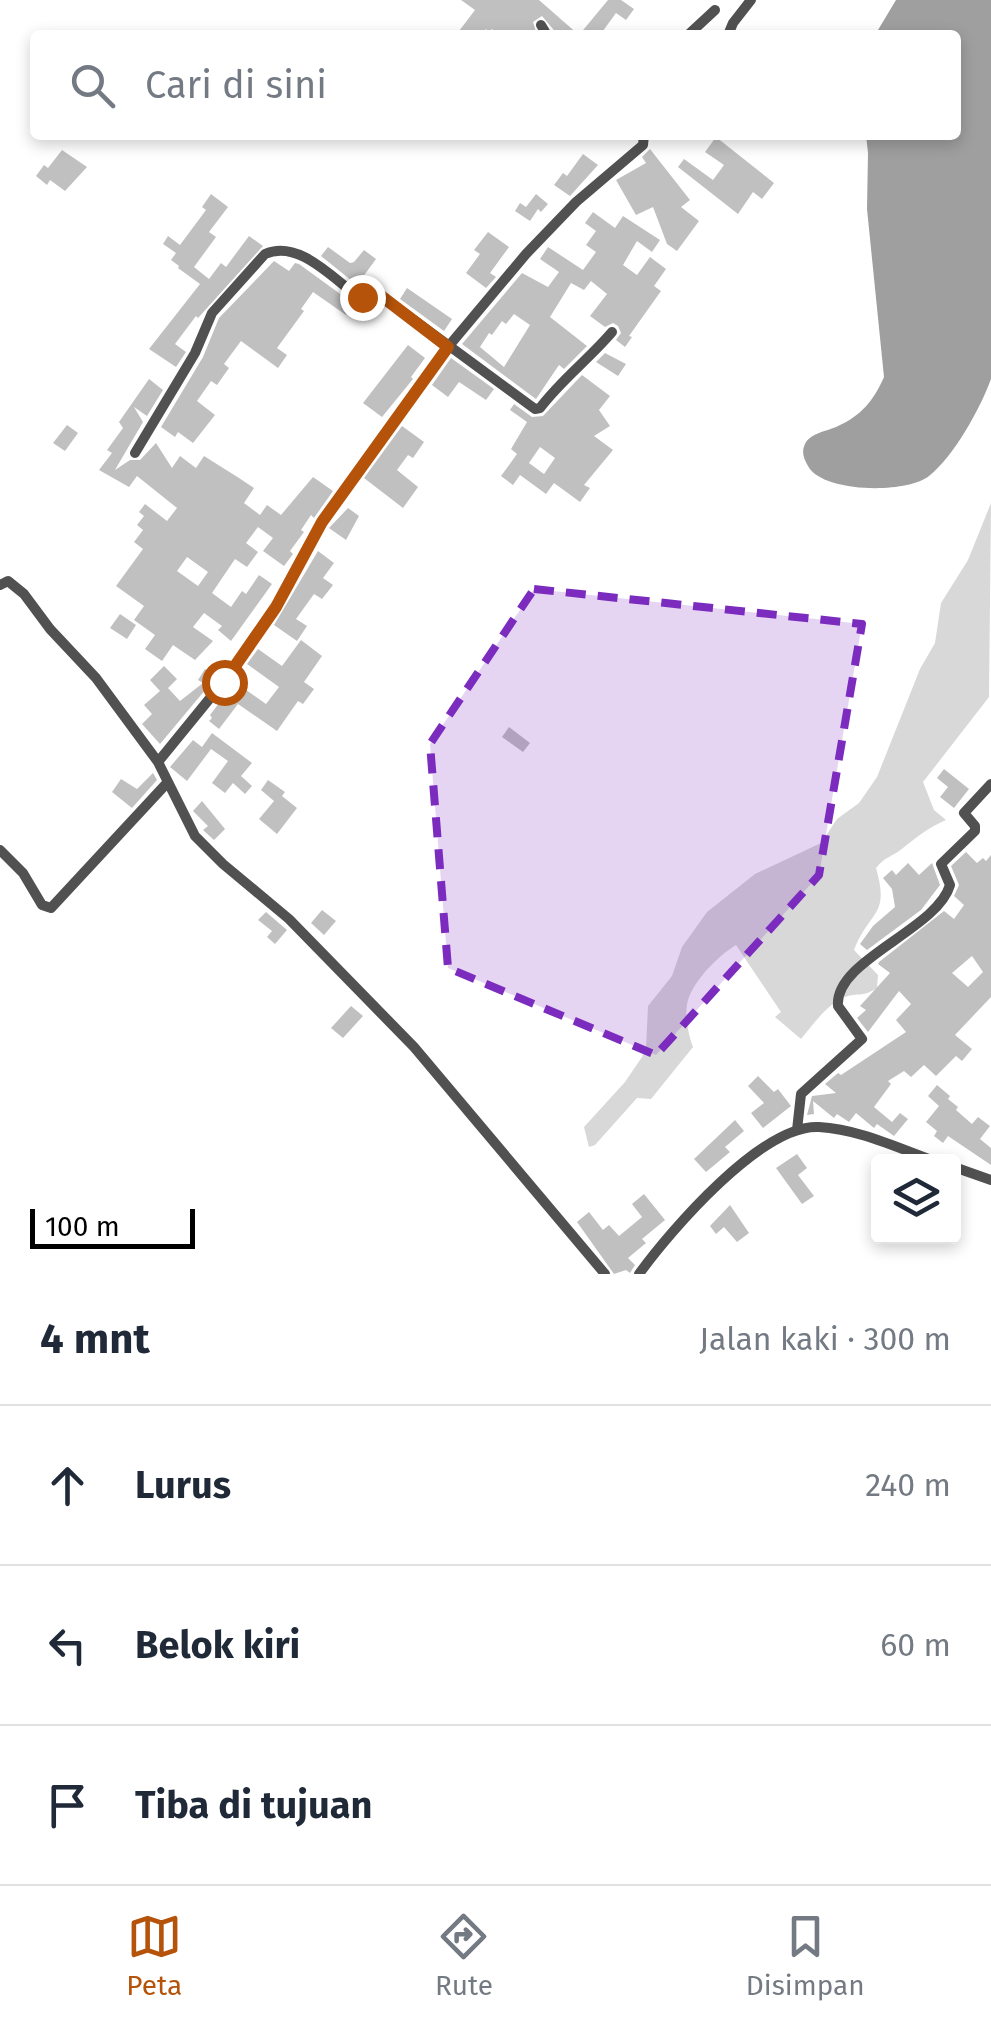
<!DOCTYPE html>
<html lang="id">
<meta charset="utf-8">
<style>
body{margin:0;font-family:"Fira Sans",sans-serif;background:#f6f6f7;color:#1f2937}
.controls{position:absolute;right:30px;bottom:30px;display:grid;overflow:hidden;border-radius:10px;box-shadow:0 5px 15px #0003}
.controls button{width:90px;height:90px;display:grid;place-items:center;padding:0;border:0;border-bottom:2px solid #e0e1e3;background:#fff;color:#1f2937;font:50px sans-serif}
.scale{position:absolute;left:30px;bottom:25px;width:165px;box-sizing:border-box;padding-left:10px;border:5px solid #000;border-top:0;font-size:28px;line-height:35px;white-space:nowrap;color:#000;-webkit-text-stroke:8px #fff;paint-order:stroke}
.stop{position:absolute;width:30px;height:30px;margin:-22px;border:8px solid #b45309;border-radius:50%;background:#fff}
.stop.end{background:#b45309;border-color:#fff;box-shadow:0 2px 10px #0008}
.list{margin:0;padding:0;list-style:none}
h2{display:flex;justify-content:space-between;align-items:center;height:130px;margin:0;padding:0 40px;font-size:42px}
h2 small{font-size:32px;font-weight:400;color:#747a83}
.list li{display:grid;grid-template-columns:65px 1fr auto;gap:30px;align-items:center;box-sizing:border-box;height:160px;padding:0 40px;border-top:2px solid #e0e1e3}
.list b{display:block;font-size:38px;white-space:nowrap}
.list em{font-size:32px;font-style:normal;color:#747a83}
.icon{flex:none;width:55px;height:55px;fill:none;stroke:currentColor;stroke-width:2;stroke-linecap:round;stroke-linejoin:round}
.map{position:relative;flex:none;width:991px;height:1274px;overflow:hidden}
.search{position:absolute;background:#fff;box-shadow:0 5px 15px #0003;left:30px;right:30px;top:30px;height:110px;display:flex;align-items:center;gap:25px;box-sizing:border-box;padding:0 35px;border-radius:10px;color:#747a83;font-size:38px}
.sheet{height:610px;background:#fff}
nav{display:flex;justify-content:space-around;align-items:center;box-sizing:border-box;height:140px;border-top:2px solid #e0e1e3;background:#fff;font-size:28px;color:#747a83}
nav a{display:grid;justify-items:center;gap:5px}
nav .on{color:#b45309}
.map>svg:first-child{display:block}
</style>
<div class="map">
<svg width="991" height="1274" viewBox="0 0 991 1274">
<rect width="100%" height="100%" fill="#fff"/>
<!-- green -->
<path fill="#d8d8d8" d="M991 503 989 697 923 782 934 810 946 820C928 828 918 836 903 848 892 857 886 856 876 868 890 917 870 909 854 950L878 975 877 988C862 998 858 992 845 997 828 1003 812 1026 801 1039L775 1017 781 1012 736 945C718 956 695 979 688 1000 684 1013 688 1034 693 1047L651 1099 637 1098 595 1145 589 1147 584 1127 625 1082 642 1057 646 1048 648 1006 672 976 682 947 707 912 755 874 821 843 837 819 859 803 877 777 920 669 935 643 941 603 968 560Z"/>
<!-- water -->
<path fill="#9f9f9f" d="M896 0H991V379C980 409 954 456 929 476 907 494 822 493 808 466 804 459 801 452 805 444 810 433 828 431 838 426 861 416 874 400 884 377L867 209 868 153 866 135H956V35H875Z"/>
<!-- building -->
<path fill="#c0c0c0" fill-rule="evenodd" d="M461 0H539L579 35 608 0H621L634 9 626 20 616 13 600 35H558L542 16 533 22 537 35H522L517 31 514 35H500L492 29 489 32 486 29 481 35H456L475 10Z
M716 137 774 183 762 199 753 192 738 214 678 167 684 159 713 180 724 165 705 152Z
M650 149 690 200 681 207 699 221 677 251 667 244 653 207 636 215 616 180 646 163 642 157Z
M62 150 87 167 65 191 50 180 47 185 36 176 44 165 48 168Z
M583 154 598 165 570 196 554 185 563 173 567 176Z
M211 194 228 207 209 232 216 237 194 267 209 279 221 263 226 267 249 236 263 246 198 318 196 316 175 344 186 352 176 367 149 349 200 284 178 268 179 266 171 260 176 253 163 244 168 236 180 245 206 210 202 207Z
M536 194 548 204 541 212 538 209 530 221 515 211 520 203 526 207Z
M593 212 615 228 623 216 660 240 652 252 637 241 623 265 637 275 650 257 666 269 654 286 661 291 629 336 632 337 625 347 616 340 621 333 618 326 613 323 605 327 590 316 607 294 591 281 584 290 571 283 550 317 587 346 564 369 559 365 536 399 462 344 522 273 548 287 559 272 540 259 548 247 583 270 596 252 586 245 596 231 585 223ZM514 314 530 325 504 367 480 347 489 333 492 335 502 321 506 324Z
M488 232 509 247 490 273 496 277 486 288 466 273 480 254 474 250Z
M328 247 350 263 354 262 364 250 376 259 357 285 321 256Z
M274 261 289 271 295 263 299 264 354 304 346 315 313 292 301 309 304 311 277 348 287 355 278 368 241 341 224 364 229 368 217 385 211 381 197 401 215 415 193 443 178 432 175 437 161 427 203 357 219 318Z
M407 288 452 319 444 331 400 299Z
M408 345 425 358 411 377 413 379 382 417 363 403Z
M605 353 626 364 618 376 596 362Z
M451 358 494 389 486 400 459 382 448 397 432 385Z
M582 375 610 396 599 410 610 426 594 436 613 450 584 485 590 488 580 502 554 483 546 494 520 475 513 485 501 476 517 454 511 449 527 422 510 410 514 404 532 417 543 416ZM540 447 555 458 544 474 529 463Z
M149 379 163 390 147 416 134 407 143 422 115 470 130 460H140L156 443 172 468 180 456 196 468 204 456 239 478 254 488 244 503 260 515 267 505 281 515 313 477 333 491 314 518 311 515 301 530 304 532 290 551 293 554 284 566 263 551 273 538 258 527 246 543 258 552 247 567 235 559 212 593 231 607 242 591 246 594 259 575 272 584 231 641 218 630 222 626 204 613 193 627 213 641 195 660 173 645 162 661 145 649 155 635 134 620 144 606 116 586 143 549 134 542 143 530 137 525 144 516 139 512 145 504 167 521 177 508 137 476 129 487 99 470 112 453 107 450 123 428 119 422ZM187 557 208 572 198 586 177 571Z
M67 425 78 433 65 451 53 443Z
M402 426 424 442 413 458 408 455 397 470 418 487 403 508 364 478Z
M348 508 359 516 346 540 329 528Z
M318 551 334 563 323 578 333 585 322 599 314 594 296 619 307 626 297 641 274 625Z
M120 614 136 625 127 639 110 628Z
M301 640 322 656 304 682 314 689 303 704 298 701 277 731 238 704 219 729 209 721 212 718 210 715 235 682 266 704 279 687 247 664 258 649 282 666Z
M164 666 177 679 168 688 180 701 203 683 198 680 205 669 216 677 160 744 142 724 152 714 144 705 160 691 150 680Z
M509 727 530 743 523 752 502 737Z
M212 733 252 763 241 776 252 786 245 794 233 783 225 793 212 783 228 761 211 749 187 781 170 767 193 740 202 747Z
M944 769 969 789 954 808 940 797 948 787 937 778Z
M153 773 157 780 132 808 112 792 121 779 137 789Z
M268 780 285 792 282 796 297 808 277 834 259 819 274 801 261 790Z
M202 801 225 829 214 840 203 830 208 826 193 811Z
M966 852 977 863 983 858 986 861 991 855V997L955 1035 972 1049 962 1061 956 1056 936 1076 924 1065 911 1077 904 1071 888 1081 891 1084 874 1107 892 1122 900 1113 908 1119 894 1136 877 1124 874 1128 856 1113 849 1122 837 1114 834 1118 813 1101 814 1114 807 1115 812 1096 836 1093 825 1084 838 1073 841 1075 906 1032 896 1020 911 1004 899 991 868 1032 857 1018 866 1010 860 1006 890 973 878 964 879 962 944 911 954 919 964 905 954 896 959 885 951 866ZM972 956 983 972 968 987 952 973Z
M908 863 919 875 932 863 940 885 921 910 867 950 860 944 873 926 895 907 892 889 883 878 892 870 896 875Z
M322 910 336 921 324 935 311 923Z
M266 912 287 930 275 944 267 937 272 931 258 920Z
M351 1006 363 1016 343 1038 331 1028Z
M758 1076 774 1092 778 1089 791 1106 763 1128 751 1113 764 1103 748 1086Z
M937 1085 950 1096 948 1099 958 1107 956 1110 972 1124 978 1117 990 1126 980 1139 991 1148V1165L948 1136 943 1143 934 1136 937 1131 926 1122 939 1106 928 1096Z
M735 1120 744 1131 725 1147 730 1152 706 1172 694 1159Z
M797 1154 807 1168 798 1175 814 1196 802 1204 776 1168Z
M644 1194 665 1220 642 1239 646 1243 628 1258 635 1265 630 1273 626 1270 614 1274 577 1222 589 1212 603 1230 609 1225 619 1236 642 1217 632 1204Z
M730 1205 749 1233 737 1242 724 1227 716 1234 710 1226Z"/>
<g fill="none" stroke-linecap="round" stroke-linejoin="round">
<!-- minor -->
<path stroke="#515151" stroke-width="10" d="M541 25 547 35
M688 35 715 10
M728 35 733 23 751 0
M135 453 195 353 212 313 265 254C299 239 333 279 359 297L370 291 376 292 535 409 540 408C561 380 589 359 612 332
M0 585 8 581 24 594 50 629 96 678 158 762
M0 850 23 873 42 905 51 908 167 783
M797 1130 801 1094 862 1039 838 1006C834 960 937 930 950 885L941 864 975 831V826L964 813 991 784
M954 1167 991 1180
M605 1274 414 1047 289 919 223 864 195 836 158 762 224 681 276 607 322 522 448 347 526 254 576 202 643 145 644 135
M639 1274C671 1230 762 1124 819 1127 859 1129 900 1149 937 1162"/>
</g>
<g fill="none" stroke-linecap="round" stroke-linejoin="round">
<!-- route -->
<path stroke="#b45309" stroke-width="12" d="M224 682 276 607 322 522 448 347 376 292 369 291 362 297"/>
</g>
<!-- marked area -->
<path fill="#7b2cbf" fill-opacity="0.2" stroke="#7b2cbf" stroke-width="8" stroke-dasharray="20 12" stroke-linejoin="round" d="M534 589 862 624 819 875 656 1055 448 968 430 744Z"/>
</svg>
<div class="controls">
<button><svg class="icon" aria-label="layers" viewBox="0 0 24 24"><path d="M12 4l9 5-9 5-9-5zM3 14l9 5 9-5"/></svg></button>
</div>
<div class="scale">100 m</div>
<div class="stop" style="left:224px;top:682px"></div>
<div class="stop end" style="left:362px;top:297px"></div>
<div class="search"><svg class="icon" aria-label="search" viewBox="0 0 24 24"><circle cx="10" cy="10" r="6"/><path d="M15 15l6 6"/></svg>Cari di sini</div>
</div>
<section class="sheet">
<h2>4 mnt<small>Jalan kaki · 300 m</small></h2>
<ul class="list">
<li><svg class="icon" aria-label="ahead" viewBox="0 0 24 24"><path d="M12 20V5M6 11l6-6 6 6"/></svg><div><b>Lurus</b></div><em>240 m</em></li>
<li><svg class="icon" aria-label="left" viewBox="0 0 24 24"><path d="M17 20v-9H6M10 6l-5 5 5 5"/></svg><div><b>Belok kiri</b></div><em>60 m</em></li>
<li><svg class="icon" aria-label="arrive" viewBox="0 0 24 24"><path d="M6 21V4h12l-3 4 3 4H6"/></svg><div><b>Tiba di tujuan</b></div></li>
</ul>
</section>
<nav>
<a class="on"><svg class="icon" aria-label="map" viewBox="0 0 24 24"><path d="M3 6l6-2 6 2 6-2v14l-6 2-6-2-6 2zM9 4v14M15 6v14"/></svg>Peta</a>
<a><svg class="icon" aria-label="directions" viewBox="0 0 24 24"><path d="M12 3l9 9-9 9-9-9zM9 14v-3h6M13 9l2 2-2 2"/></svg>Rute</a>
<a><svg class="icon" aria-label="saved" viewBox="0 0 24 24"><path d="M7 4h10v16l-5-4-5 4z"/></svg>Disimpan</a>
</nav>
